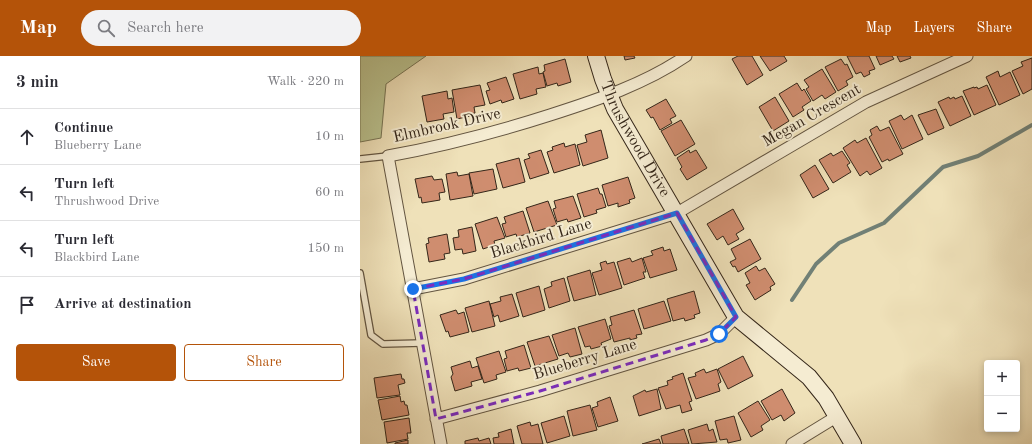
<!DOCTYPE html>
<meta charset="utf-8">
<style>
body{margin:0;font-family:"Old Standard TT",serif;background:#f2f2f3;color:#2b2b33}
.controls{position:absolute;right:12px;bottom:12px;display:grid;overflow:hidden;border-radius:4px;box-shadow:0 2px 6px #0003}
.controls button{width:36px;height:36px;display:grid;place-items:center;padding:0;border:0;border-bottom:1px solid #e1e1e2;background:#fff;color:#2b2b33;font:20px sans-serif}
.stop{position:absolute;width:12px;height:12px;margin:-9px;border:3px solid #1a73e8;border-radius:50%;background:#fff}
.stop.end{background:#1a73e8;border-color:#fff;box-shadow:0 1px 4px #0008}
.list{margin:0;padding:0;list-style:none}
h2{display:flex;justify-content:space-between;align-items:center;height:52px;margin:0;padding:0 16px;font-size:17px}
h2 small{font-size:13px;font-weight:400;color:#7c7c81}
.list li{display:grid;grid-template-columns:26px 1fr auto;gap:12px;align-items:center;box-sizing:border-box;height:56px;padding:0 16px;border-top:1px solid #e1e1e2}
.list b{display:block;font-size:15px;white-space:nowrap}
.list p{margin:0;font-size:13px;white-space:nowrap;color:#7c7c81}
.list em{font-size:13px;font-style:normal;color:#7c7c81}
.actions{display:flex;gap:8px;padding:12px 16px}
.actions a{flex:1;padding:9px 0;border:1px solid #b45309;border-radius:4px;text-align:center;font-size:14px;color:#b45309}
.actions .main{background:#b45309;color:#fff}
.icon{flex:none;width:22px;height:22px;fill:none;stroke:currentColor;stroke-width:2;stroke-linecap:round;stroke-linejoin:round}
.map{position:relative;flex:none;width:672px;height:388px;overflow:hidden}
header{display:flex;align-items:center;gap:24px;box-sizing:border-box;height:56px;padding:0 20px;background:#b45309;color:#fff}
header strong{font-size:19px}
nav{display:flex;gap:22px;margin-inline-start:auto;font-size:14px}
.search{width:280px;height:36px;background:#f2f2f3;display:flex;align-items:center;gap:10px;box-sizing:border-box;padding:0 14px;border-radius:22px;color:#7c7c81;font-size:15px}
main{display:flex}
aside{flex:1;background:#fff}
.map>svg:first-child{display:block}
</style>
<header>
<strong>Map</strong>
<div class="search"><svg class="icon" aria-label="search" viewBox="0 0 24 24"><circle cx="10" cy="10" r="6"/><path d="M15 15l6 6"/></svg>Search here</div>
<nav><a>Map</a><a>Layers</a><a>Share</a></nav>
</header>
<main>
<aside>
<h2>3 min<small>Walk · 220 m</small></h2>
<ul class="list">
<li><svg class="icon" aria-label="ahead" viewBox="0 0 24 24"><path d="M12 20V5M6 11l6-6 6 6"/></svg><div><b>Continue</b><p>Blueberry Lane</p></div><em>10 m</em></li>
<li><svg class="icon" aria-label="left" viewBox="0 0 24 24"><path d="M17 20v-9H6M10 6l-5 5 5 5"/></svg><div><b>Turn left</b><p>Thrushwood Drive</p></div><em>60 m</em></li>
<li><svg class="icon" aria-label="left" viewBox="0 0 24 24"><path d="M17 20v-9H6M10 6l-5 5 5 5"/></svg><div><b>Turn left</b><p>Blackbird Lane</p></div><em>150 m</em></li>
<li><svg class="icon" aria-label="arrive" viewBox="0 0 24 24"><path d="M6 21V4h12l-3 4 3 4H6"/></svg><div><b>Arrive at destination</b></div></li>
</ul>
<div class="actions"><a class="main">Save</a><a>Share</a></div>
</aside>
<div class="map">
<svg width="672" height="388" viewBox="0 0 672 388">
<rect width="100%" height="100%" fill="#efe1b9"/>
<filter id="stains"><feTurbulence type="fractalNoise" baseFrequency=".005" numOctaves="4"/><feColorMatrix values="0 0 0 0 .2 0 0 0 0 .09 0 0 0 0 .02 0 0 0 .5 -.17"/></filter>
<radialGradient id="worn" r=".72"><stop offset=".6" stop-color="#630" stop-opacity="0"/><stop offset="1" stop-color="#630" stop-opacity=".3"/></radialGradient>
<!-- green -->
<path fill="#bac28f" stroke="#777454" d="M0 0H66L26 28 21 82 0 86Z"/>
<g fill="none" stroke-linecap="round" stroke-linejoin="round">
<!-- stream -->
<path stroke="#718076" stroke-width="4" d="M432 244 456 208 479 187 524 167 583 111 618 100 672 69"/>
</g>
<!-- building -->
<path fill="#cf8d6f" stroke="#342619" d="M264 0H274L275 2 265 4Z
M378 0H392L403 19 387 29 372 3Z
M400 0H424L427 5 410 15Z
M487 0H509L515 13 509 15 510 18 504 21 501 16 496 18Z
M516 0H532L534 3 520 9Z
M537 0H550L551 2 540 6Z
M672 2V33L663 38 652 15 663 10 661 6Z
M205 3 211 26 198 30 197 27 187 30 183 16 185 15 184 9Z
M481 3 485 9 487 8 493 21 486 25 488 29 478 35 465 11Z
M178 11 179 18 183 17 186 31 176 33 177 38 160 43 153 18Z
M462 13 476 36 465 43 462 39 453 45 446 33 449 31 444 24Z
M638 15 640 21 650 16 660 39 639 49 626 21Z
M146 21 154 43 142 47 141 44 130 48 126 35 130 34 127 27Z
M437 27 442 35 444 33 451 45 442 51 444 54 433 61 419 38Z
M120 29 125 49 114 51 115 57 109 58 110 60 97 63 92 34Z
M627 29 636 49 614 59 603 35 614 31V32L617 31 618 33Z
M87 35 88 43 92 42 94 56 83 58 84 63 67 66 62 40Z
M602 40 611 60 590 70 578 46 589 41 590 43 594 41 595 43Z
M415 41 429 65 413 75 399 51Z
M306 43 316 60 310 63 312 67 300 74 293 61 291 62 286 54Z
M576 53 584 72 568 79 558 59Z
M541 59 544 64 552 59 563 83 542 93 529 65Z
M321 64 335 88 315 100 301 75Z
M517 70 520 75 529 71 543 98 529 105 528 103 522 106 509 81 512 79 510 74Z
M241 74 248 102 223 110 217 89 227 86 225 79Z
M506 82 522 112 510 119 507 115 500 120 483 92 495 84 497 87Z
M204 87 205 91 215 88 220 109 194 117 187 96 193 94 192 91Z
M181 94 189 117 170 123 164 104 170 102 168 98Z
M329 94 330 97 336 94 347 112 327 124 320 113 322 111 317 102Z
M482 95 490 107 487 109 491 116 473 127 459 104 471 97 473 100Z
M159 102 165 126 143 132 136 108Z
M455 109 469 133 453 142 440 119Z
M133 113 137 133 114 138 109 117Z
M97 116 98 120 109 118 113 140 90 144 86 118Z
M72 120 74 124 82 123 85 136 79 137 80 144 62 147 61 141 59 142 55 123Z
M268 121 275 142 269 144 270 147 258 151V147L248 150 242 129Z
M238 132 240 138H242L246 151 236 154 237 157 224 161 217 138Z
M213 140 221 162 208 166 207 163 197 166 193 153 196 152 194 145Z
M188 145 197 169 174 176 166 152Z
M373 153 384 173 376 178 379 183 368 189 363 180 357 184 347 168Z
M163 155 170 177 157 181 156 178 146 181 142 168 146 167 144 161Z
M137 161 145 182 134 185 135 189 123 193 115 168Z
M112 171 116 195 103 198 102 193 95 194 93 182 99 181 98 174Z
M87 178 90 197 84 198 85 203 69 206 66 188 69 187 68 182Z
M390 183 401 203 378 216 375 210 373 211 370 206 376 203 371 193Z
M303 191 304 195 310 193 317 214 290 222 283 202 293 199 291 195Z
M270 202 272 206 282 202 286 216H283L285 222 264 229 257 206Z
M246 205 247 208 254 206 262 232 239 239 232 217 242 214 240 207Z
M396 210 399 215 405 212 415 228 410 231 411 234 395 244 386 229 390 227 385 217Z
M230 214 236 239 214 245 207 221Z
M204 222 210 245 189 252 184 233 192 230 191 226Z
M179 230 185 254 163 261 156 237Z
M334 235 340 257 334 259 335 262 325 265 324 262 313 265 307 243Z
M152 238 159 260 140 266 138 259 134 261 130 248 141 245 140 241Z
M129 245 135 270 112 276 105 252Z
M304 245 311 265 284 273 278 253Z
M96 254 98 258 104 256 109 276 90 281 88 275 86 276 80 259Z
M274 254 282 278 276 279 277 282 270 284V282L254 286 249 270 252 269 250 261Z
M245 263 251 283 241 287 242 290 231 293 230 290 225 291 218 271Z
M215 272 222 298 210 301 208 297 199 300 192 279Z
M189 280 198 303 175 310 167 286Z
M164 289 171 312 159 315 158 312 147 315 144 303 147 302 145 295Z
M139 295 146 316 136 319 137 323 124 327 116 302Z
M383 300 393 320 368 333 358 313Z
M110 305 112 312 118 310 122 323 111 326 112 330 95 335 91 321 93 318 91 311Z
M344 313 346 317 357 313 361 326 358 328 360 335 336 343 328 322 336 320 335 317Z
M323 317 332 345 329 346 332 354 322 357 320 349 306 353 298 332 308 329 307 325 313 323 312 321Z
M41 318 42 323H44L45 327 38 329 40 339 17 342 14 322Z
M297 333 301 353 279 360 273 340 285 334 286 336Z
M422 333 435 357 424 365 421 359 412 364 401 345Z
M40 340 41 346 44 345 45 349H47L49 359 22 364 18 344Z
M250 341 258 365 238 371 232 352 238 350 237 346Z
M398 345 410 364 401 370 403 374 391 381 378 357Z
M230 349 237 374 213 380 207 355Z
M204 360 210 380 187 387 181 367Z
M374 360 381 384 368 387 367 383 360 384 355 365Z
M49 362 51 377H47L48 383 27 387 24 366Z
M170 366 171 370 178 368 183 388H162L157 370Z
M347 368 349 375 353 373 357 386 332 388 328 374Z
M151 373 154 388H134L133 382 139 381 138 377Z
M324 373 329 388H303L301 380Z
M118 382 119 385 129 382 131 388H105V385Z
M299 383 301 388H282Z
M48 384V388H35V387Z"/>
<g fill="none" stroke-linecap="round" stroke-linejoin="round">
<defs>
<path id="lane" d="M0 103 28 100
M0 217 11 279 23 288 62 287"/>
<path id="street" d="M53 233 104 223 317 157 506 46 607 0
M76 363 180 335 346 284 359 278 376 261
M81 388 28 100C83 90 137 76 190 59 237 44 285 28 326 0
M432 388 476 361"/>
<g id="secondary">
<path id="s1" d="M236 0 243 23 255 53 376 261 449 321 466 342 493 388"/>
</g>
</defs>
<!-- lane casing -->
<use href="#lane" stroke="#635541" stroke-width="8"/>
<!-- street casing -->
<use href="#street" stroke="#635541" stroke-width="13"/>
<!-- secondary casing -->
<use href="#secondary" stroke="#342619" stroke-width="18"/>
<!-- lane -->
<use href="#lane" stroke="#f5ecd2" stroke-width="5.5"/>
<!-- street -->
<use href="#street" stroke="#f5ecd2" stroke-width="11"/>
<!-- secondary -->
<use href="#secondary" stroke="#f5ecd2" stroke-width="16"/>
</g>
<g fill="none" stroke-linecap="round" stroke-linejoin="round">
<!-- route -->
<path stroke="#1a73e8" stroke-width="5" d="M53 233 104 223 317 157 376 261 359 278"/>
</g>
<!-- marked area -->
<path fill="none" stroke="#7b2cbf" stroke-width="3" stroke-dasharray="8 5" stroke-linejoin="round" d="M317 157 376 261 359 278 346 284 180 335 76 363 53 233 104 223Z"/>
<g text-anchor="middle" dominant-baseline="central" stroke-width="4" stroke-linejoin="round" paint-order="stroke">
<!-- street labels -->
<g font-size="16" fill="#342619" stroke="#f5ecd2">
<text transform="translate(452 60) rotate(-30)">Megan Crescent</text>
<text transform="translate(87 70) rotate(-13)">Elmbrook Drive</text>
<text stroke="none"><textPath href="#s1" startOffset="92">Thrushwood Drive</textPath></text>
<text transform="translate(181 183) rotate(-17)">Blackbird Lane</text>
<text transform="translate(225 304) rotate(-17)">Blueberry Lane</text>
</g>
</g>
<rect width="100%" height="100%" filter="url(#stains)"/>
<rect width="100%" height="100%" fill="url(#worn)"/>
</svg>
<div class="controls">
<button>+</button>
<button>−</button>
</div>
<div class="stop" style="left:359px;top:278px"></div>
<div class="stop end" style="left:53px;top:233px"></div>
</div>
</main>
